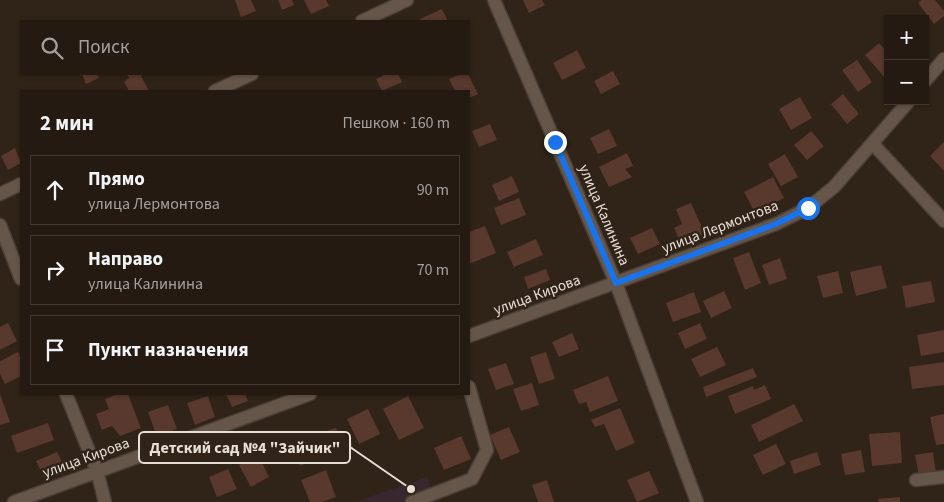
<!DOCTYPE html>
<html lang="ru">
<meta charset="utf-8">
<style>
body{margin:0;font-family:"Source Sans 3",sans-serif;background:#2c231a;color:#f1f3f6}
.controls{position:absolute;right:15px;top:15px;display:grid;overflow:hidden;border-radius:0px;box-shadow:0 1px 4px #0004}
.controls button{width:45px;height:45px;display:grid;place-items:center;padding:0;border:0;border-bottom:1px solid #413831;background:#241a11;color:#f1f3f6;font:25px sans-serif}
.stop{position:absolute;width:15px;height:15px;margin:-11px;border:4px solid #1a73e8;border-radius:50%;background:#fff}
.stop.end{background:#1a73e8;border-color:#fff;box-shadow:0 1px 5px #0008}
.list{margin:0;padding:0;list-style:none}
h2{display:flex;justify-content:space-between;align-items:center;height:65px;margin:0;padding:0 20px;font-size:21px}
h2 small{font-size:16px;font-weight:400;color:#a3a19f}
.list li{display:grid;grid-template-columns:32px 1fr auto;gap:15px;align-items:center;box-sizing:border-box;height:70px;margin:0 10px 10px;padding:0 10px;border:1px solid #413831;border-radius:0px}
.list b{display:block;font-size:19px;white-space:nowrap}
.list p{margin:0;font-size:16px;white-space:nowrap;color:#a3a19f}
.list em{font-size:16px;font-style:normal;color:#a3a19f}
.icon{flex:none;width:28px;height:28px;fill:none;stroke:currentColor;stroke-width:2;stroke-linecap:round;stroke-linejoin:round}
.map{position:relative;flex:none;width:944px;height:502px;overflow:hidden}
.search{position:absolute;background:#241a11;box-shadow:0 1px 4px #0004;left:20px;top:20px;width:450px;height:55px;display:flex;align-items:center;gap:12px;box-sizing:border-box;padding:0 18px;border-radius:0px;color:#a3a19f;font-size:19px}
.panel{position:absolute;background:#241a11;box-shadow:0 1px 4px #0004;left:20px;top:90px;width:450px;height:305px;border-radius:0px}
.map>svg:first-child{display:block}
</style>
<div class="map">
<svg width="944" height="502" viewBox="0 0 944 502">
<rect width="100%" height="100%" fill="#302317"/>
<!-- education -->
<path fill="#392730" d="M427 477 436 502H355Z"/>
<!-- building -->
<path fill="#59382d" d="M235 0H251L256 11 241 17Z
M278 0H292L294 5 282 10Z
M304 0H326L329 6 311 14Z
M523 0H542L545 5 529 13Z
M922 0H935L944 11V16L934 24 918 3Z
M442 9 448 21H421L420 19Z
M879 43 888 53V77L886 79 865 55Z
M577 50 586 68 562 80 553 63Z
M857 60 872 82 858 92 842 70Z
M613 71 620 84 601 94 594 81Z
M82 74H97L99 78 86 84Z
M127 74H143L141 76 149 91H129L124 82 129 78Z
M386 74H398L402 82 382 91 376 79Z
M461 74H468L478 94 469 98V91H455L449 79Z
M843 94 859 114 847 124 831 104Z
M800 97 812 118 791 130 779 109Z
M490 124 497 140 479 147 472 131Z
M609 129 617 146 598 154 590 138Z
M811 131 824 146 807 160 794 145Z
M944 142V171L930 156Z
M15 148 21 163 8 170 1 156Z
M627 153 633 166 625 169 632 177 609 187 599 167Z
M785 154 798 177 781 186 768 164Z
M512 176 519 192 499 201 492 185Z
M773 177 784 198 755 213 744 192Z
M519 198 526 215 501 225 494 208Z
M691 203 706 236 682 246 674 228 682 224 676 209Z
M485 226 496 253 469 264V232Z
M652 228 660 244 638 254 630 238Z
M536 239 543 255 514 267 507 252Z
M749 252 761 283 745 290 733 258Z
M780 258 787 279 769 285 762 265Z
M881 265 887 288 856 296 850 272Z
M546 269 550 280 528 289 524 277Z
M838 271 843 293 823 298 817 276Z
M931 281 935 302 906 308 902 286Z
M724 291 732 308 711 318 703 301Z
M694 292 701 312 673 322 666 303Z
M8 323 17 341 0 350V327Z
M700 323 707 339 685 349 678 333Z
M944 330V352L921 356 917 335Z
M572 333 579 349 559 357 552 342Z
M717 347 726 365 700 377 691 359Z
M18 352 21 358V376L5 384 0 374V361Z
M546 352 555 379 539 384 530 357Z
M944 362V385L912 389 909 367Z
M506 363 514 384 496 390 488 369Z
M753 368 757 377 706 397 703 387Z
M608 376 618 401 590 412 586 402 579 404 573 390Z
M532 383 539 405 521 411 513 389Z
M765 385 771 399 735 414 728 396 753 386 754 390Z
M0 394 10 422 0 425Z
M118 394H128L141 428 120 436 112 426 102 430 96 414 109 409 105 399Z
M226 394H245L248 401 232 407Z
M208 396 215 417 195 425 187 403Z
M408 396 424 428 399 440 383 409Z
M794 404 803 421 759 442 751 425Z
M168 405 177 429 157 437 148 412Z
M620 408 635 443 616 451 604 424 595 427 591 420Z
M368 409 380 434 359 444 347 419Z
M944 414V444L936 445 930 417Z
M48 423 54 440 17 453 11 436Z
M509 427 520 452 501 460 490 435Z
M336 428 340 440 350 437 353 448 325 457 317 434Z
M900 432 902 463 872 466 869 434Z
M461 436 471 459 444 470 434 448Z
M311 437 319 458 300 466 292 445Z
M776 444 786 464 763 475 753 455Z
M861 450 865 472 845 475 841 454Z
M57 452 66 470 45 479 36 461Z
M817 452 821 465 794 474 790 461Z
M933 452 936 473 919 476 915 455Z
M258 455 269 477 251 487 239 465Z
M228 469 237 489 217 497 209 477Z
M326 470 336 497 322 502H310L301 480Z
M649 471 659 493 637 502 627 480Z
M547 480 554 502H538L532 485Z
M900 497V502H879L878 499Z"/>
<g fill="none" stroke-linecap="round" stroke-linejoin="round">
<defs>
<path id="minor" d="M494 0 616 283 697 502
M362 21 407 0
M925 81 944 59
M215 91 252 74
M873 144 944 221
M0 194 21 184
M0 225 21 279
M469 336 776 224 808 208 834 187 909 101
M66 394 97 471 105 502
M916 480 944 477
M14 502 310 394
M412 502 472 479 487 450 469 387"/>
</defs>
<!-- minor casing -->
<use href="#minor" stroke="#4a3e36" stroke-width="15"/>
<!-- minor -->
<use href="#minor" stroke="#655649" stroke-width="12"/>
</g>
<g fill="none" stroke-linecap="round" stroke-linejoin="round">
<!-- route -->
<path stroke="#1a73e8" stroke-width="6" d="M555 142 616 283 776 224 808 208"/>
</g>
<g text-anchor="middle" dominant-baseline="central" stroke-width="5" stroke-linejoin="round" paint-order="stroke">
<!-- street labels -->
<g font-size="15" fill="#e7ded6" stroke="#302317">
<text transform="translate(604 215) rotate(67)">улица Калинина</text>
<text transform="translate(720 227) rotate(-21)">улица Лермонтова</text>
<text transform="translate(537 295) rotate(-20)">улица Кирова</text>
<text transform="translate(86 458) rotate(-20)">улица Кирова</text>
</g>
</g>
<!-- callouts -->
<path fill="none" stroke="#e7ded6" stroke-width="2" d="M411 489L350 447"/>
<circle fill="#e7ded6" stroke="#302317" stroke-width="2" cx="411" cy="489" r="5"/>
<rect fill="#302317" stroke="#e7ded6" stroke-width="2" x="139" y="432" width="211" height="31" rx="5"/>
<g font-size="16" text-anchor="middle" font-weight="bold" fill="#e7ded6">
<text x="245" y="453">Детский сад №4 "Зайчик"</text>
</g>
</svg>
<div class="controls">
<button>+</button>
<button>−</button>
</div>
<div class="stop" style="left:808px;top:208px"></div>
<div class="stop end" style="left:555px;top:142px"></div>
<div class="search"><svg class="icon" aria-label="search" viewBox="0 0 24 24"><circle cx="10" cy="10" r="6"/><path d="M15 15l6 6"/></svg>Поиск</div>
<section class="panel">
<h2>2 мин<small>Пешком · 160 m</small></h2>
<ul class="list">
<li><svg class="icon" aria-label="ahead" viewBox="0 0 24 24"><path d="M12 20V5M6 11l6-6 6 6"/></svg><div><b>Прямо</b><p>улица Лермонтова</p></div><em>90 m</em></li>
<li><svg class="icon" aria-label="right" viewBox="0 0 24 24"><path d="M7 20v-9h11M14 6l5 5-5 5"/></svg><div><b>Направо</b><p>улица Калинина</p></div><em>70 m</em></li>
<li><svg class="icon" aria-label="arrive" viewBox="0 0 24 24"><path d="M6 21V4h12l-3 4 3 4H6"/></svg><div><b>Пункт назначения</b></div></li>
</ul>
</section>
</div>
